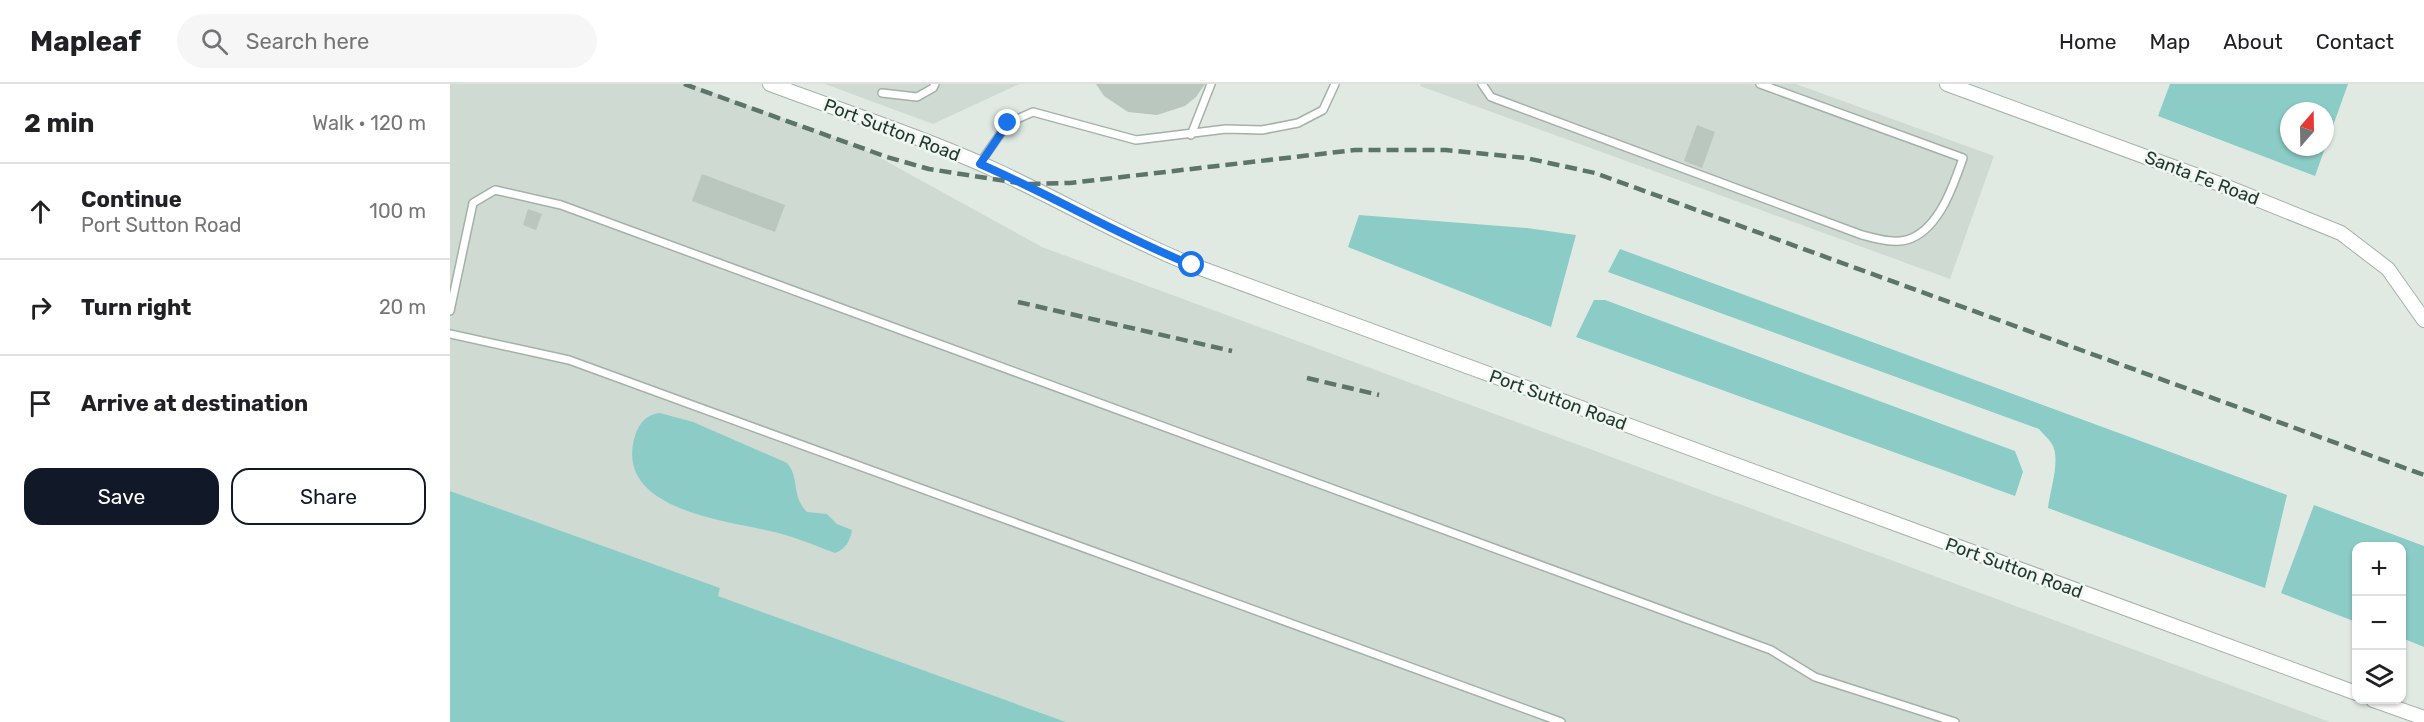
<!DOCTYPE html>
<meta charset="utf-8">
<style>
body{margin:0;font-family:Rubik,sans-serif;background:#f6f6f6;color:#202124}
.controls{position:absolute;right:18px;bottom:18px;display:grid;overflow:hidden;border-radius:12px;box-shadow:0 2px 4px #0004}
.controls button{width:54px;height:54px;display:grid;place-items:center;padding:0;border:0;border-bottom:2px solid #e0e0e0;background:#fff;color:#202124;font:30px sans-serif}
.compass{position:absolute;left:1830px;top:18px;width:54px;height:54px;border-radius:50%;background:#fff;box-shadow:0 2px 4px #0004;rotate:20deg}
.stop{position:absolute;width:18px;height:18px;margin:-14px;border:4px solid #1a73e8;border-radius:50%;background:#fff}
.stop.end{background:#1a73e8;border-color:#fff;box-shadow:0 2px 6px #0008}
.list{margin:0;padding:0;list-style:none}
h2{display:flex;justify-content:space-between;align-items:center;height:78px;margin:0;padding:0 24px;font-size:26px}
h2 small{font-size:20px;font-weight:400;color:#757577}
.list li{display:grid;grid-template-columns:39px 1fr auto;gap:18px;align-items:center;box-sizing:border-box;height:96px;padding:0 24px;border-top:2px solid #e0e0e0}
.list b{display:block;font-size:22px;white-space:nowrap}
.list p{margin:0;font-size:20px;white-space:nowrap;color:#757577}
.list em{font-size:20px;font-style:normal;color:#757577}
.actions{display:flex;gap:12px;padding:18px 24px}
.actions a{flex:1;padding:14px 0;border:2px solid #111827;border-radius:18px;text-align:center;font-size:21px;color:#111827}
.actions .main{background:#111827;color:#fff}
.icon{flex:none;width:33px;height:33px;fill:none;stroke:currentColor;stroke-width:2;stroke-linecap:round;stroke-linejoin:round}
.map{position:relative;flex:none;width:1974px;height:638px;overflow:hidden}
header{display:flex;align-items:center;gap:36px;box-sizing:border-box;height:84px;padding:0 30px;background:#fff;border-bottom:2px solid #e0e0e0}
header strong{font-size:28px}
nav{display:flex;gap:33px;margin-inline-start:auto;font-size:21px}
.search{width:420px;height:54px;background:#f6f6f6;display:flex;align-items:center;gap:15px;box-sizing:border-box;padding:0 21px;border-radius:33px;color:#757577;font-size:22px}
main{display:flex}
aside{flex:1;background:#fff}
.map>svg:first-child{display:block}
</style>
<header>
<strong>Mapleaf</strong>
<div class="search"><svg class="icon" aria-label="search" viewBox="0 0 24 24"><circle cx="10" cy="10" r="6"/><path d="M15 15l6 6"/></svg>Search here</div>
<nav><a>Home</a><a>Map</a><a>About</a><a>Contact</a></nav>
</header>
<main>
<aside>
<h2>2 min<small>Walk · 120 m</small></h2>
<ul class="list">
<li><svg class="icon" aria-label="ahead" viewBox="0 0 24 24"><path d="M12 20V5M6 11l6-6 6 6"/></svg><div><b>Continue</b><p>Port Sutton Road</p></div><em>100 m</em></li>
<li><svg class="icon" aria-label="right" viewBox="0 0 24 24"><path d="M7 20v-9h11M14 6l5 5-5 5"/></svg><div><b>Turn right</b></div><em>20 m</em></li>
<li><svg class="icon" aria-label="arrive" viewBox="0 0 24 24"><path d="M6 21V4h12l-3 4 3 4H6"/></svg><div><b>Arrive at destination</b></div></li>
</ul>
<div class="actions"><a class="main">Save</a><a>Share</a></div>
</aside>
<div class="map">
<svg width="1974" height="638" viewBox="0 0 1974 638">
<rect width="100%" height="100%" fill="#e0eae3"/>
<!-- built -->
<path fill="#cedad2" d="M0 0H241L414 65 592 163 1880 638H616L267 512 270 504 0 407Z
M375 0H569L483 40Z
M971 0H1346L1544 72 1500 195 970 2Z"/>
<!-- water -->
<path fill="#8bccc6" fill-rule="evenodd" d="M1720 0H1898L1865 92 1708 32ZM1839 27H1875V63H1839Z
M909 131 1077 144 1126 151 1101 243 898 163Z
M1170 165 1837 411 1815 504 1598 424C1600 406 1611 376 1602 360 1599 355 1593 350 1589 345L1158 188Z
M1144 216H1155L1565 367 1573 388 1565 412 1126 253Z
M210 329 243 338 337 379C350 394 341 412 357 428L377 430 387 440 402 446C400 457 396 465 385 469 364 461 343 452 320 447 273 436 163 425 185 352 189 339 197 330 210 329Z
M0 407 270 504 268 512 616 638H0Z
M1864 421 1974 462V563L1952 554V462H1906V538L1831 509Z"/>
<!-- building -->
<path fill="#b9c7be" d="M646 0H755L746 13 735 22 707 31 678 28 654 12Z
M1247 41 1265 48 1252 84 1234 77Z
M252 90 335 121 325 148 242 117Z
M78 125 92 130 86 146 73 141Z"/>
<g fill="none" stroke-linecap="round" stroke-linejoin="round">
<defs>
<path id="service" d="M1032 0 1041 13 1412 151C1427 155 1447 161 1462 154 1490 142 1504 100 1513 74L1310 0
M432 9 467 13 483 4 485 0
M741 51 761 0
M530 79 558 39 583 28 686 56 776 45 812 46 848 39 873 26 885 0
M0 227 23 119 45 106 111 121 1321 566 1365 593 1505 638
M0 250 119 276 1111 638"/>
<path id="minor" d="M320 0C395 28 472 53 545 86 612 117 673 153 742 181L1906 609
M1497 0 1767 99 1891 149 1938 185 1974 236
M1923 616 1974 634"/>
</defs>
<!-- service casing -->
<use href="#service" stroke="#a3b1a9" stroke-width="10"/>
<!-- minor casing -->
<use href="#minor" stroke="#a3b1a9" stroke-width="16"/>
<!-- service -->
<use href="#service" stroke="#fff" stroke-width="7"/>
<!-- minor -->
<use href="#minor" stroke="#fff" stroke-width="14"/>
<!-- rail -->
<path stroke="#5c7568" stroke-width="4.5" stroke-dasharray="12 6" stroke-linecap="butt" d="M234 0 437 73 479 85 575 100 620 99 905 66H996L1076 74 1145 89 1974 391
M568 218 782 267
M857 294 929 311"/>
</g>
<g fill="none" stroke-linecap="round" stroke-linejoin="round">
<!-- route -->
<path stroke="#1a73e8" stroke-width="8" d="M558 39 530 80C602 111 669 152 742 181"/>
</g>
<g text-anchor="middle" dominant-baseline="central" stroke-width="5" stroke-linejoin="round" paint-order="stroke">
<!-- street labels -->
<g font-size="18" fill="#22392d" stroke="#f0f7f2">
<text transform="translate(442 46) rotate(21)">Port Sutton Road</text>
<text transform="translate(1752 94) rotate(21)">Santa Fe Road</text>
<text transform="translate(1108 316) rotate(20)">Port Sutton Road</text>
<text transform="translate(1564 484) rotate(20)">Port Sutton Road</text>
</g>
</g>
</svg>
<div class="controls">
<button>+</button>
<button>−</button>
<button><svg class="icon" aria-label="layers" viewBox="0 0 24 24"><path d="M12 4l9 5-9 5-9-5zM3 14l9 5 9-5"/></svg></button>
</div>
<svg class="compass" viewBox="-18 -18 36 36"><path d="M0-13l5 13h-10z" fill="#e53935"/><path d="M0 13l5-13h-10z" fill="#757577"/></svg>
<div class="stop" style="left:742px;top:181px"></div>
<div class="stop end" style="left:558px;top:39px"></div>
</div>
</main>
